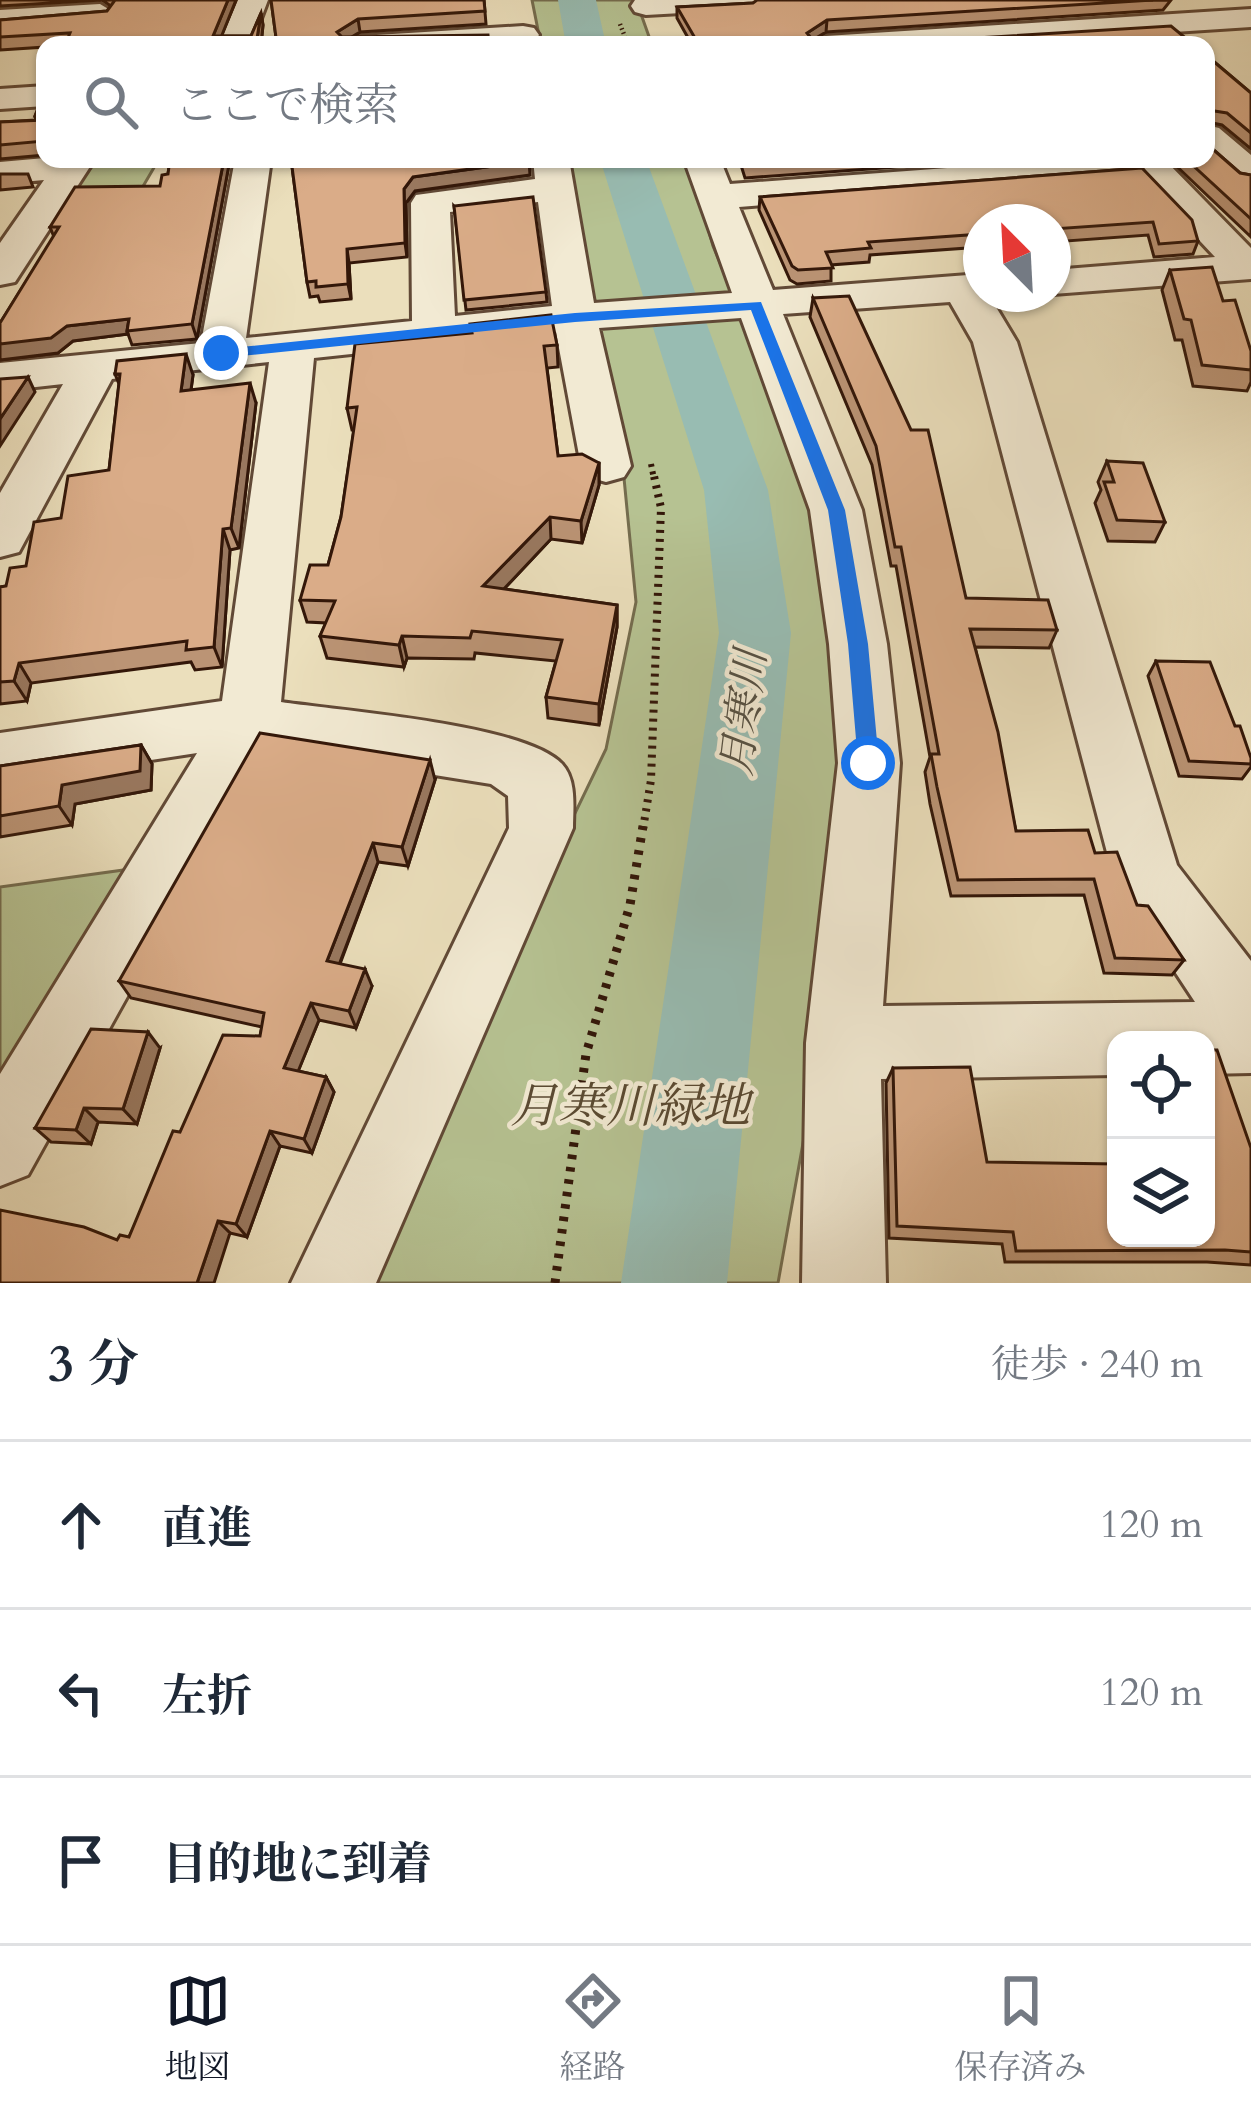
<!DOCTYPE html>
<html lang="ja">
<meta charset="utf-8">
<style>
body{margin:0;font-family:Cardo,"Noto Serif JP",serif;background:#f2f2f3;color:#1f2937}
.controls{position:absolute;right:36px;bottom:36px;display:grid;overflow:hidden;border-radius:24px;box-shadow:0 3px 9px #0004}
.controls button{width:108px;height:108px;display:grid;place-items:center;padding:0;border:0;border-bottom:3px solid #e0e1e3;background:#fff;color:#1f2937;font:60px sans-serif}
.compass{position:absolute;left:963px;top:204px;width:108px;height:108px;border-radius:50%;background:#fff;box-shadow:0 3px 9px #0004;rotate:336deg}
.stop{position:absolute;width:36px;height:36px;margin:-27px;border:9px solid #1a73e8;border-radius:50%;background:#fff}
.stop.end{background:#1a73e8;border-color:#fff;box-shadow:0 3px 12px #0008}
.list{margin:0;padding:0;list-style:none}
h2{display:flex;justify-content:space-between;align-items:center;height:156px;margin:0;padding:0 48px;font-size:51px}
h2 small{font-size:39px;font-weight:400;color:#747a83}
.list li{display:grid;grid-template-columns:78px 1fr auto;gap:36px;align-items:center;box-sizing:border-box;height:168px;padding:0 48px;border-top:3px solid #e0e1e3}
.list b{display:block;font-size:45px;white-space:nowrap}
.list em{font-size:39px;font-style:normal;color:#747a83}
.icon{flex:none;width:66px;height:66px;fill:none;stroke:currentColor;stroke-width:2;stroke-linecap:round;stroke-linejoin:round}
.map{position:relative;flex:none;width:1251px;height:1283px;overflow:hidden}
.search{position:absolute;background:#fff;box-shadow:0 3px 9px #0004;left:36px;right:36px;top:36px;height:132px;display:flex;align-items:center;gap:30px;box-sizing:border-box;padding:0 42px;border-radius:24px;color:#747a83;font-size:45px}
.sheet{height:660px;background:#fff}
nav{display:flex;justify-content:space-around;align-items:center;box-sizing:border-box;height:168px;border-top:3px solid #e0e1e3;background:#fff;font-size:33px;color:#747a83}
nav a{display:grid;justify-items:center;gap:6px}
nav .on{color:#111827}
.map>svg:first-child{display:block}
</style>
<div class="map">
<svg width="1251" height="1283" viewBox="0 0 1251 1283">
<rect width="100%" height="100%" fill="#ebdfbc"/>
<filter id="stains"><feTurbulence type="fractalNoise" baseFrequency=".00167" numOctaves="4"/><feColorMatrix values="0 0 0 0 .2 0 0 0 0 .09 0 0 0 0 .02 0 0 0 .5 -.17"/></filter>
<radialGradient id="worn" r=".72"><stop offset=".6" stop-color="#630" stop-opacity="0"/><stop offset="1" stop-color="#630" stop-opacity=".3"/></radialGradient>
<!-- green -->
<path fill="#b6c292" stroke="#746c4e" stroke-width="3" d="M532 0H636L652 45H541Z
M90 159H159L135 200H63Z
M562 159H689L713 246 814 488 843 678 827 1009 778 1283H362L451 1070 606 749 636 602 624 478 597 381 600 321 576 240Z
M131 869 0 1079V887Z"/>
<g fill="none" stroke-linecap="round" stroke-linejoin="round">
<!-- river -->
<path fill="#98bcb2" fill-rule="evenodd" d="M558 0H596L606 45H566Z
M600 159H646L768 490 791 633 727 1283H621L719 633 704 490Z"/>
<defs>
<path id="minor" d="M238 0H268L251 45H219Z
M635 0H767L752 9 646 15 635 12 631 6Z
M100 4 115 13 111 19 0 28V10Z
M1251 9V27L973 45H810L826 36Z
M523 26 534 28 539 35 534 42 344 45 360 36Z
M45 86V106L0 109V89Z
M1206 125 1219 128 1251 155V185L1238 182 1206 154Z
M45 158 95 159 15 282 0 285V243L44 180 0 184V162Z
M235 159H271L246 338 412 321 411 203 416 195 535 179 533 159H569L594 303 732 293 684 159H720L730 184 1069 159H1164L1251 248V279L1053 294H1051L1053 270 1215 257 1139 176 739 207 773 290 981 274V294H997L990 297 1017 342 1177 865 1251 961V1073L1206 1074V1040H1116V1075L881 1079 886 1283H802L806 1043 838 763 829 644 810 510 741 318 599 328 631 466 624 477 606 482 588 477 581 466 556 332 314 358 281 702C340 711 525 724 562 764 577 780 573 809 573 828L376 1283H291L509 828 508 796 491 784 265 748 28 1175 0 1186V1074L197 753 0 783V733L222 701 269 362 112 379 19 552 0 557V493L63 384 0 391V363L201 343ZM538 202 552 306 455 316 450 212ZM950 302 973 342 1114 879 1195 1002 883 1006 900 763 887 644 862 510 783 314Z"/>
</defs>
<!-- minor casing -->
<use href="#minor" stroke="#614936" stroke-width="6"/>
<!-- path-far3 -->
<path stroke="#331709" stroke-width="4.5" stroke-dasharray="1.5 3" stroke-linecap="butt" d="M620 24 628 45"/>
<!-- path-far2 -->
<path stroke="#331709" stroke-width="6" stroke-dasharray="3 4.5" stroke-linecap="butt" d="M651 464 654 479"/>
<!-- path-far1 -->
<path stroke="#331709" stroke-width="8" stroke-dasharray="3 6" stroke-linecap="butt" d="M643 829 651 780 661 508 654 476"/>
<!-- path -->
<path stroke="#331709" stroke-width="9" stroke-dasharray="4.5 8" stroke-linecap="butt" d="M555 1283 586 1054 630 905 643 826"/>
<!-- minor -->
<use href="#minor" fill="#f2ead3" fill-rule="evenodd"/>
</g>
<!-- wall -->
<path fill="#bb9475" stroke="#331709" stroke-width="3" d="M0 0H236L221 36H251L261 13 263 25 261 45H45V47L0 50V20L107 11 111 6 102 0 0 6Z
M271 0H484L486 24 360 32 352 37 277 45Z
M1171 0 1163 10 826 32 815 38 1194 45H692L677 18V7L753 3Z
M1206 55 1251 93V149L1222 125 1208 122V145L1240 173 1251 175V237L1169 159H1206Z
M45 91V155L0 159V122L36 120 35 116Z
M170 159H230L197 339 132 345 128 334 73 341 58 353 0 360V323L54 237 50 227 160 186 168 174Z
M291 159 530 175 415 191 406 203 407 257 349 263 351 299 320 302 318 296 310 297 307 282Z
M739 159H1008L745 178Z
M1142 168 1198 241 1193 254 1154 257 1148 235 1053 242V222H981V247L870 255 869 262 831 265V281L797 284 790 280 759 210 760 197Z
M0 174H28L33 187 0 190Z
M454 206 546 292 547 302 466 310Z
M1170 270 1223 301 1251 351V382L1247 391 1193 386 1182 340H1175L1162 290Z
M813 298 966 598 1057 630 1049 648 975 647 1016 831 1095 853 1137 905 1184 960 1172 975 1104 973 1084 895 951 896 930 804 925 772 930 757 896 566H891L872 465 810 317Z
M471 333 557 345 558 367 547 368 558 456 599 463V485L582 543 551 539 504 589 617 605V627L599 725 548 718 546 697 556 661 475 653 474 659 407 658 404 667 327 658 320 636 326 623 307 622 300 600 328 565 341 517 354 430H352L347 408Z
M115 374 193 375 191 390 256 403 239 548 230 550 222 667 195 670 191 662 31 683 27 701 0 704V587L6 586 26 566 61 518 109 470 119 384Z
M1107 461 1165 522 1155 542 1108 541 1095 503 1101 490 1098 482Z
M1156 661 1235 726 1251 758V767L1242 779 1179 776 1148 676Z
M141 745 152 764 151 790 75 804 72 825 0 837V766Z
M435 780 408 866 378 862 340 964 372 986 356 1028 319 1020 298 1071 326 1077 334 1092 312 1153 280 1146 247 1237 230 1233 117 1240 129 1237 180 1132 260 1036 262 1027 131 998 119 981Z
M160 1048 137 1124 98 1122 91 1144 51 1142 35 1128Z
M893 1068 987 1162 1116 1238 1251 1148V1265L1207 1262H1005L1002 1244 889 1238 886 1083Z"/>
<!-- shaded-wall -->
<path fill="#99785f" stroke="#331709" stroke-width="3" d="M228 0H236L218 45 213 36Z
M261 13 263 25 261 45H256Z
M358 19 360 32 340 44 337 32Z
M827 20 826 32 806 44 807 33Z
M224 159H230L197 339 192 324Z
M529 161 530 175 415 191 406 203 407 257 405 243 404 189 413 177Z
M347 249 349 263 351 299 348 284Z
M129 319 127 331 128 334 73 341 58 353 0 360V344L67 326Z
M186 354 193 375 188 412 181 391Z
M28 377 35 392 0 446V419Z
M250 383 256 403 239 548 231 528Z
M599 463V485L582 543 581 521Z
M550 517 551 539 486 608 483 586Z
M223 529 230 550 222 667 214 647Z
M617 605V627L599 725V704Z
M402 636 407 658 404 667 399 645Z
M19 663 31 683 27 701 14 681Z
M141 745 152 764 151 790 75 804 72 825 59 806 62 785Z
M430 760 435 780 408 866 402 847Z
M373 843 378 862 334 978 327 961Z
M365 969 372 986 356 1028 349 1011Z
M311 1003 319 1020 293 1084 284 1068Z
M148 1032 160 1048 137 1124 123 1109Z
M326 1077 334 1092 312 1153 304 1139Z
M84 1108 98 1122 91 1144 76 1130Z
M270 1131 280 1146 247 1237 236 1224Z
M218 1221 230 1233 214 1283H197Z"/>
<!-- building -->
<path fill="#daac88" stroke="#331709" stroke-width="3" d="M115 0H228L213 36H251L261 13 256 45H65L70 33 0 37V20L107 11Z
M271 0H484L485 11 358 19 337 32 342 37 488 35 489 45H277Z
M757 0H1153L827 20 807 33 811 38H976L1171 26 1194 45H699L677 7 753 3Z
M1206 55 1251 93V133L1227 113 1208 110V145L1240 173 1251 175V219L1186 159H1206Z
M45 91V116H35Z
M45 120V141L0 145V122Z
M170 159H224L192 324 127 331 129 319 67 326 51 338 0 344V323L59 227H50L75 187 160 186 162 175 168 174Z
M291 159H529V161L413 177 404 189 405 243 347 249 348 284 316 287V281L307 282Z
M744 159H845L746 166Z
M1142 168 1192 220 1198 241 1159 244 1153 222 1053 229V222H981V234L868 242 871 248 826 252 833 268 798 270 792 266 760 197Z
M533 197 546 292 464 300 454 206Z
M1212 267 1223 301 1235 300 1251 351V370L1202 365 1191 320 1184 319 1170 270Z
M849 296 911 430H928L966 598 1048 600 1057 630 970 629 998 732 1016 831 1088 830 1095 853 1117 852 1137 905 1148 906 1184 960 1115 958 1094 879 958 880 937 787 931 754H939L901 547H895L876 446 813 298Z
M551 315 557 345 544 346 558 456 582 454 599 463 581 521 550 517 483 586 617 605 599 704 546 697 562 640 472 631 470 638 402 636 399 645 320 636 335 601 300 600 310 565H328L341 517 357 407 347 408 355 344 472 333 470 324Z
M186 354 181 391 250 383 231 528 223 529 214 647 186 650 187 641 19 663 14 681 0 682V587L6 586 10 568 26 566 34 522 61 518 68 476 109 470 120 374H115L117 361Z
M28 377 0 419V379Z
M1107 461 1143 463 1165 522 1117 520 1104 482H1114Z
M1156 661 1210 662 1235 726H1240L1251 758V764L1189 761Z
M260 733 430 760 402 847 373 843 327 961 365 969 349 1011 311 1003 284 1068 326 1077 304 1139 270 1131 236 1224 218 1221 197 1283H0V1210L84 1227 117 1240 120 1235 129 1237 173 1131 180 1132 223 1035 260 1036 264 1013 119 981Z
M141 745 140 771 62 785 59 806 0 816V766Z
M91 1029 148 1032 123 1109 84 1108 76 1130 35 1128Z
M1206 1050H1217L1251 1148V1252L1225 1250 1016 1251 1013 1232 897 1226 893 1068 970 1067 987 1162 1116 1164V1238H1206Z"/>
<!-- route -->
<path fill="#1a73e8" d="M761 302 845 510 868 644 879 763 868 772 858 763 848 644 828 510 751 310 575 322 221 358 213 353 221 349 575 313Z"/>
<g text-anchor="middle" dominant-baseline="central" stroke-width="9" stroke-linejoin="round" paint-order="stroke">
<!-- water labels -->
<g font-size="42" font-style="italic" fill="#565144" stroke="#f2ead3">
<text transform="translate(744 713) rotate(-83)">月寒川</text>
</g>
<!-- near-park labels -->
<g font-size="48" font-style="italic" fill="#5a4a32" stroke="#f2ead3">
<text x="630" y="1106">月寒川緑地</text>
</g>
</g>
<rect width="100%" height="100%" filter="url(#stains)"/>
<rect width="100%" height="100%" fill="url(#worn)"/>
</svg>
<div class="controls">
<button><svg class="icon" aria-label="locate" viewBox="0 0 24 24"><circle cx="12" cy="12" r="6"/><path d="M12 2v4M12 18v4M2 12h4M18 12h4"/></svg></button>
<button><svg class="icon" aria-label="layers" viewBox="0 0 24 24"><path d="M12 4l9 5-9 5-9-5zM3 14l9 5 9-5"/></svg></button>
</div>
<svg class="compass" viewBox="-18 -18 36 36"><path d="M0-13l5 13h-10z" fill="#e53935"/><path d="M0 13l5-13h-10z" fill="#747a83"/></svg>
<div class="stop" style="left:868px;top:763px"></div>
<div class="stop end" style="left:221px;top:353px"></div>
<div class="search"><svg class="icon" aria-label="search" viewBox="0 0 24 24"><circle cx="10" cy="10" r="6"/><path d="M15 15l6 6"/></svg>ここで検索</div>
</div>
<section class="sheet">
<h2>3 分<small>徒歩 · 240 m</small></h2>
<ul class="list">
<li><svg class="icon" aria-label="ahead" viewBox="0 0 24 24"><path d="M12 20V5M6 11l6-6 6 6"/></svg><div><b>直進</b></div><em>120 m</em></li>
<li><svg class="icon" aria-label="left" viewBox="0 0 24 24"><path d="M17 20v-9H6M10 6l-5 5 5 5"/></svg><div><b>左折</b></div><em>120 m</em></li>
<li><svg class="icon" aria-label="arrive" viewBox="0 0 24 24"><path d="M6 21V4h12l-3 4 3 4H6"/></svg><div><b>目的地に到着</b></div></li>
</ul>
</section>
<nav>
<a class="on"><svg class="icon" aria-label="map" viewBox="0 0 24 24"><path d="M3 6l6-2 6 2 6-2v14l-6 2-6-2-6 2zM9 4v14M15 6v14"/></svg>地図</a>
<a><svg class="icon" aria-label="directions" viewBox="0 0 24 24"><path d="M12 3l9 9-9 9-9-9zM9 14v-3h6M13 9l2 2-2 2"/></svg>経路</a>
<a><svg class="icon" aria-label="saved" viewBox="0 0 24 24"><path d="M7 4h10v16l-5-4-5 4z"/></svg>保存済み</a>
</nav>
